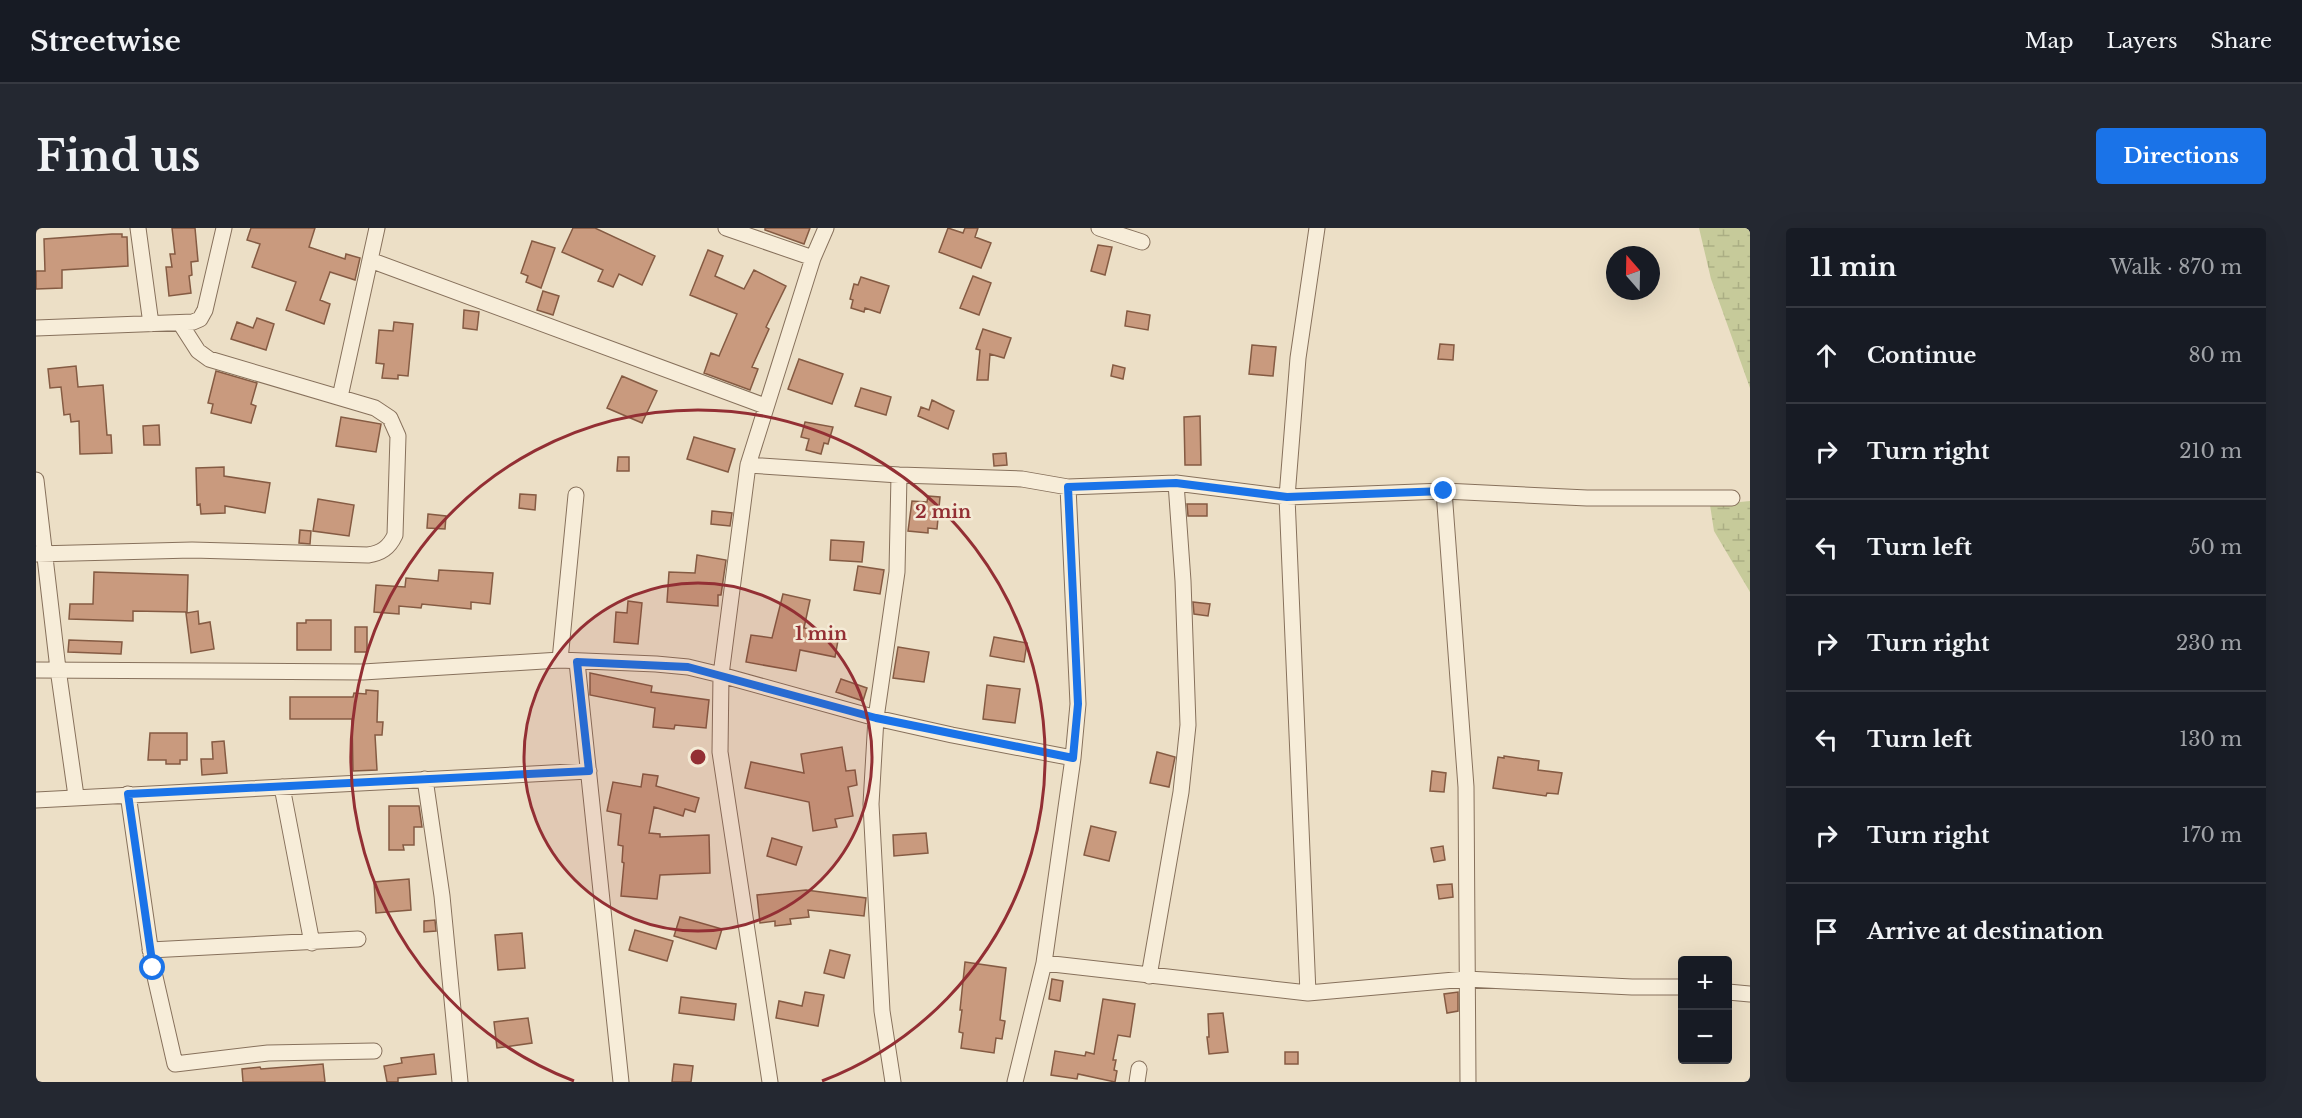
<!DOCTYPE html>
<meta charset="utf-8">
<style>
body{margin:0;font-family:"Libre Baskerville",serif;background:#242831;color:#f1f3f6}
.controls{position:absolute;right:18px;bottom:18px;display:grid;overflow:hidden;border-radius:6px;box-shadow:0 6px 24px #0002}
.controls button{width:54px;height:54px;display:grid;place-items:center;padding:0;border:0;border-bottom:2px solid #363941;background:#171b24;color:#f1f3f6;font:30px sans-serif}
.compass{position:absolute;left:1570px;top:18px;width:54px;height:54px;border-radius:50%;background:#171b24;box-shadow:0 6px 24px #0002;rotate:340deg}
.stop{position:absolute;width:18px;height:18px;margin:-14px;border:4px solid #1a73e8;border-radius:50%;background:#fff}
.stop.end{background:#1a73e8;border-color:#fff;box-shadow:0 2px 6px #0008}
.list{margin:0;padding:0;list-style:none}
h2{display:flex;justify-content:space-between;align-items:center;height:78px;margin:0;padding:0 24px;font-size:26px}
h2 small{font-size:20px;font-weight:400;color:#9ea1a6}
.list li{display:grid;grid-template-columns:39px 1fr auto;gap:18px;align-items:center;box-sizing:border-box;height:96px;padding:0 24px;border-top:2px solid #363941}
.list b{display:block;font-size:22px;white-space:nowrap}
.list em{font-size:20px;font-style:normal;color:#9ea1a6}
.icon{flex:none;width:33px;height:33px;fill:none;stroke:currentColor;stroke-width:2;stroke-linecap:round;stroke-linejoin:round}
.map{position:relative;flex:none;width:1714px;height:854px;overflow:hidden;border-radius:6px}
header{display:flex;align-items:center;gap:36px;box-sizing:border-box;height:84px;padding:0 30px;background:#171b24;border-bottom:2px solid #363941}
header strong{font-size:28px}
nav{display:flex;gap:33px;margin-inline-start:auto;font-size:21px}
.intro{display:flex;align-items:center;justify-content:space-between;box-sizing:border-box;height:144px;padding:0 36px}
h1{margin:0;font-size:42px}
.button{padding:15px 27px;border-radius:6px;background:#1a73e8;color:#fff;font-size:21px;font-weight:700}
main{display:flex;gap:36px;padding:0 36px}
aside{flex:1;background:#171b24;border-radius:6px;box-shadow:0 6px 24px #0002}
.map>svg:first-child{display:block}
</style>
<header>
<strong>Streetwise</strong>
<nav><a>Map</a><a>Layers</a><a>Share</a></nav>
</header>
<div class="intro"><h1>Find us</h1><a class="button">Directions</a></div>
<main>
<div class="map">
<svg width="1714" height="854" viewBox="0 0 1714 854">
<defs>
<pattern id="wetland-marsh" width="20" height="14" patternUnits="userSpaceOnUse" patternTransform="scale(1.5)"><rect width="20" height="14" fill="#c6ca9a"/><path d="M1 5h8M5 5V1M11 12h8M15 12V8" fill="none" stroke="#abae84"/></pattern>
</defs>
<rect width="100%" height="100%" fill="#ecdfc6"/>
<!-- wetland -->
<path fill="url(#wetland-marsh)" d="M1663 0H1714V160L1675 51Z
M1714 273V364L1678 303 1674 277Z"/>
<!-- building -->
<path fill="#c99a7e" stroke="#855b43" stroke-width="1.5" d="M136 0H159L162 33 155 34 156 47 153 48 155 65 133 68 130 39H136L134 26H139Z
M215 0H279L273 19 309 31 310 26 324 30 319 52 294 44 284 72 294 76 288 96 250 82 260 54 216 39 224 16 211 12Z
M537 0H559L619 28 606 57 583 46 577 59 562 53 567 42 526 24Z
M729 0H774L768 16 729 2Z
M912 0 927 5 929 0H942L939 9 955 15 945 40 903 24Z
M76 6H86V9H91L92 38 26 42V60L0 61V43H9L8 11Z
M496 13 519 20 505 60 490 54 492 48 485 45Z
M1062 17 1076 19 1069 47 1055 43Z
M672 22 687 28 679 48 708 61 718 42 750 58 730 99 733 101 716 139 722 141 714 162 668 145 675 125 683 128 701 86 654 67Z
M937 48 955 55 943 87 924 80Z
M825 49 853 58 844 85 829 80 828 84 815 80 817 72 814 71 818 56 822 57Z
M507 63 523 68 517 87 501 82Z
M428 82 443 84 441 102 427 100Z
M1091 83 1114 87 1112 102 1089 98Z
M221 90 238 96 230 122 195 111 201 94 217 100Z
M358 94 377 96 372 148 362 147V151L346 150 348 136 340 135 343 102 357 103Z
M947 101 975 110 968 130 954 126 952 152H941L944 122 940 121Z
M1404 116 1418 117 1417 132 1402 131Z
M1216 117 1240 119 1237 148 1213 146Z
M763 131 807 146 796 176 752 161Z
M1077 137 1089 140 1087 151 1075 148Z
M40 138 42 159 67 157 71 207H75L76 225 44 226 43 193 35 194 34 186 28 187 25 159 14 160 12 141Z
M180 143 221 155 215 176 220 178 215 195 175 185 177 176 172 175Z
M586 148 621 163 606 195 571 180Z
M825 160 855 169 850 187 819 178Z
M896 172 918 183 912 201 882 188 885 179 893 182Z
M1164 188 1165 237H1149L1148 189Z
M305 189 345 196 340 224 300 218Z
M769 194 797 199 792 216 788 215 785 226 770 222 773 211 765 209Z
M123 197 124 217H108L107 198Z
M658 209 699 221 692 244 651 231Z
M970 225 971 237 958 238 957 226Z
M582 229H593V243H581Z
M188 239V248L234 255 229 285 189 278V285L165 286 164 276 161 277 160 240Z
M484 266 500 267 499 282 483 280Z
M892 268 904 269 901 301 892 300V305L872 303 876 273 891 274Z
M282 271 318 277 313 308 277 303Z
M1151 276H1171V288H1152Z
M676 283 696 285 694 298 675 296Z
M392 286 410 288 409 301 391 300Z
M264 302 275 303 274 316 263 315Z
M795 312 828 314 826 334 794 332Z
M661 327 690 332 685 367H682V378L631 374 633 344 659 345Z
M822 338 848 342 844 366 818 362Z
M403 342 457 345 454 376 435 374V381L386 376 385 380 363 378V386L338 384 340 357 369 359 370 350 402 353Z
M58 344 152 347 151 384 97 383V393L33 391 34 376H57Z
M747 366 774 372 768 400 803 407 799 429 764 422 760 443 710 434 715 407 736 410Z
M592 373 606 375 602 416 578 414 580 384 591 385Z
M1157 374 1174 376 1172 388 1158 386Z
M162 383 163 396 174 394 178 421 155 425 150 385Z
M270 392H295V422H261V395H270Z
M319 399H331V424H319Z
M958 409 991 415 988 434 954 428Z
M33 412 86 414 85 426 32 424Z
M862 419 893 424 888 454 857 450Z
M554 445 616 458 615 464 673 472 670 500 639 497 638 501 617 499 619 480 554 467Z
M805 451 831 460 827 473 800 464Z
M951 457 984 461 979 495 947 491Z
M330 462 342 463 341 494H347L346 507H339L341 542 317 543 316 491H254V469H317L318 465 330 466Z
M114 505H151V532H144V536H130V532H112Z
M188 513 191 545 166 547 165 531H177L176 514Z
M806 519 810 543 819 542 821 557 812 559 817 588 799 591 801 599 777 603 773 574 709 560 715 534 768 545 765 526Z
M1121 524 1139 529 1133 559 1114 555Z
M1468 528 1503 533 1502 542 1526 545 1522 566 1511 565 1510 568 1457 560 1462 529 1468 530Z
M1396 543 1410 545 1408 564 1394 563Z
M607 546 622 548 620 558 663 570 659 584 649 581 647 588 618 579 613 605 624 606V609L673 607 674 645 624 647 621 671 585 668 588 635 586 634 587 618 582 617 585 586 571 583 577 554 605 559Z
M353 578H383L386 599H378V617H367L368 622H353Z
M1055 598 1080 604 1073 633 1048 627Z
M890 605 892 625 858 628 857 607Z
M736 610 766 619 760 637 731 628Z
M1407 618 1409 632 1398 634 1395 620Z
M373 651 375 682 340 685 338 654Z
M1416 656 1417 669 1403 671 1401 657Z
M770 662 830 670 828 688 772 682 773 689 754 691 755 696 739 698V693L724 695 721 667Z
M644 689 686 701 680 721 638 708Z
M399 692 400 703 388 704V693Z
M599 702 637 713 631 733 593 722Z
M486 705 489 740 462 742 459 707Z
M794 722 814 727 808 750 788 745Z
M929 734 970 740 964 792 969 793 966 811 960 810 958 825 925 820 927 805 923 804 926 782H924Z
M1016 751 1027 753 1024 773 1013 771Z
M769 764 788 767 782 798 740 790 743 773 766 778Z
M1422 764V783L1411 785 1408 766Z
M645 769 700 776 698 792 643 785Z
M1067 771 1099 776 1094 809 1082 807 1077 832H1080L1078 842 1081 843 1079 854 1042 846 1041 851 1015 847 1019 823 1049 828 1050 824 1058 826Z
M1187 785 1192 824 1173 826 1171 809H1173L1172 786Z
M492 790 496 815 461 820 458 794Z
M1249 824H1262V836H1249Z
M398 826 400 846 362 850V854H351L348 838 366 835 365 830Z
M287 836 289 854H207L206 841 224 839 225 841Z
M638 836 657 838 655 854H636Z"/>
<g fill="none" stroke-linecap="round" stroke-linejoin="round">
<defs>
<path id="minor" d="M102 0 115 96
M690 0 777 30
M1063 0 1106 14
M334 32 729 178
M0 100 157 94 164 91 169 82 188 0
M304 169 341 0
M712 237 863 247 986 251 1032 259 1140 255 1251 269 1408 263 1551 270H1696
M0 252 22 441 40 568
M1408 263 1430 559 1432 854
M0 326 156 322 332 327C345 325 353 320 359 307L362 208 354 190 339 180 173 131 162 123 144 95
M524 432 540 267
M541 434 585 854
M0 442 327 444 524 432 620 436 652 439 685 447 840 490 916 507 1037 530
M389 551 406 668 424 854
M246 559 276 715
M92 566 117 740 139 836 232 825 338 823
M0 572 553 543
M114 722 322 711
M1008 735 1272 765 1430 751 1596 759H1646
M1113 748 1145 564 1152 497 1147 353 1140 255
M1692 764 1714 766
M1272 765 1251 269 1262 130 1281 0
M734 854 684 524 685 447 712 237 777 30 790 0
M857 854 846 783 835 576 840 490 861 344 863 247
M979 854 1008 735 1037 530 1042 476 1032 259
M1101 854 1103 841"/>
</defs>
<!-- minor casing -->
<use href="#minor" stroke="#87715c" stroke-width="17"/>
<!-- minor -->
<use href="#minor" stroke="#f7edd9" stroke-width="15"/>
</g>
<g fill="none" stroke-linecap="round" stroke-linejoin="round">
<!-- route -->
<path stroke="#1a73e8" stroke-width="8" d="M117 740 92 566 553 543 541 434 652 439 840 490 1037 530 1042 476 1032 259 1140 255 1251 269 1408 263"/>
</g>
<!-- distance rings -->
<circle cx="662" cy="529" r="174" fill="#932f34" fill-opacity=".12"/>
<g fill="none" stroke="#932f34" stroke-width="3">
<circle cx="662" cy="529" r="174"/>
<path d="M538 853A347 347 0 1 1 786 853"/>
</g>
<circle cx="662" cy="529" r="9" fill="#932f34" stroke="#f4ead5" stroke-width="3"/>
<g font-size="18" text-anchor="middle" font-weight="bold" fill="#932f34" stroke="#f4ead5" stroke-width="5" stroke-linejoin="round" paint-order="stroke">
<text x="907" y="290">2 min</text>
<text x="785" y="412">1 min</text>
</g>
</svg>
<div class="controls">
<button>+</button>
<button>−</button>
</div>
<svg class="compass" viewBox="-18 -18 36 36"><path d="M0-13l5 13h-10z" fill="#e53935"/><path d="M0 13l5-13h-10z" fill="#9ea1a6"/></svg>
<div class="stop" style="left:117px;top:740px"></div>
<div class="stop end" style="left:1408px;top:263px"></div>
</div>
<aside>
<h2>11 min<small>Walk · 870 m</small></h2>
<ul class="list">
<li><svg class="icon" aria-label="ahead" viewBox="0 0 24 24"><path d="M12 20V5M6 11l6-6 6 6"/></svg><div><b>Continue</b></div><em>80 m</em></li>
<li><svg class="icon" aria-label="right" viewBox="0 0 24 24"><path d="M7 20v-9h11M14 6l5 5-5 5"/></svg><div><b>Turn right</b></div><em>210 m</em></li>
<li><svg class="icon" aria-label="left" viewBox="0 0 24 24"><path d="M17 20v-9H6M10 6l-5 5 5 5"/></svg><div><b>Turn left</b></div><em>50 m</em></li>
<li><svg class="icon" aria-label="right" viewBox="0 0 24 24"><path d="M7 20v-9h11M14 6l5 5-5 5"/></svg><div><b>Turn right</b></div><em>230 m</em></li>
<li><svg class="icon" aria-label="left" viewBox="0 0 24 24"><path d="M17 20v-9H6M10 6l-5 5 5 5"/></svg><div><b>Turn left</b></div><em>130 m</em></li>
<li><svg class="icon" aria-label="right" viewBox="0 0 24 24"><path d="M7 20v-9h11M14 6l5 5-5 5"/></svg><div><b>Turn right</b></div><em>170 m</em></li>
<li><svg class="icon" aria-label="arrive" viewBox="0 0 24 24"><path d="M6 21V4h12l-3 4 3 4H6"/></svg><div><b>Arrive at destination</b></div></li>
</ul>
</aside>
</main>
